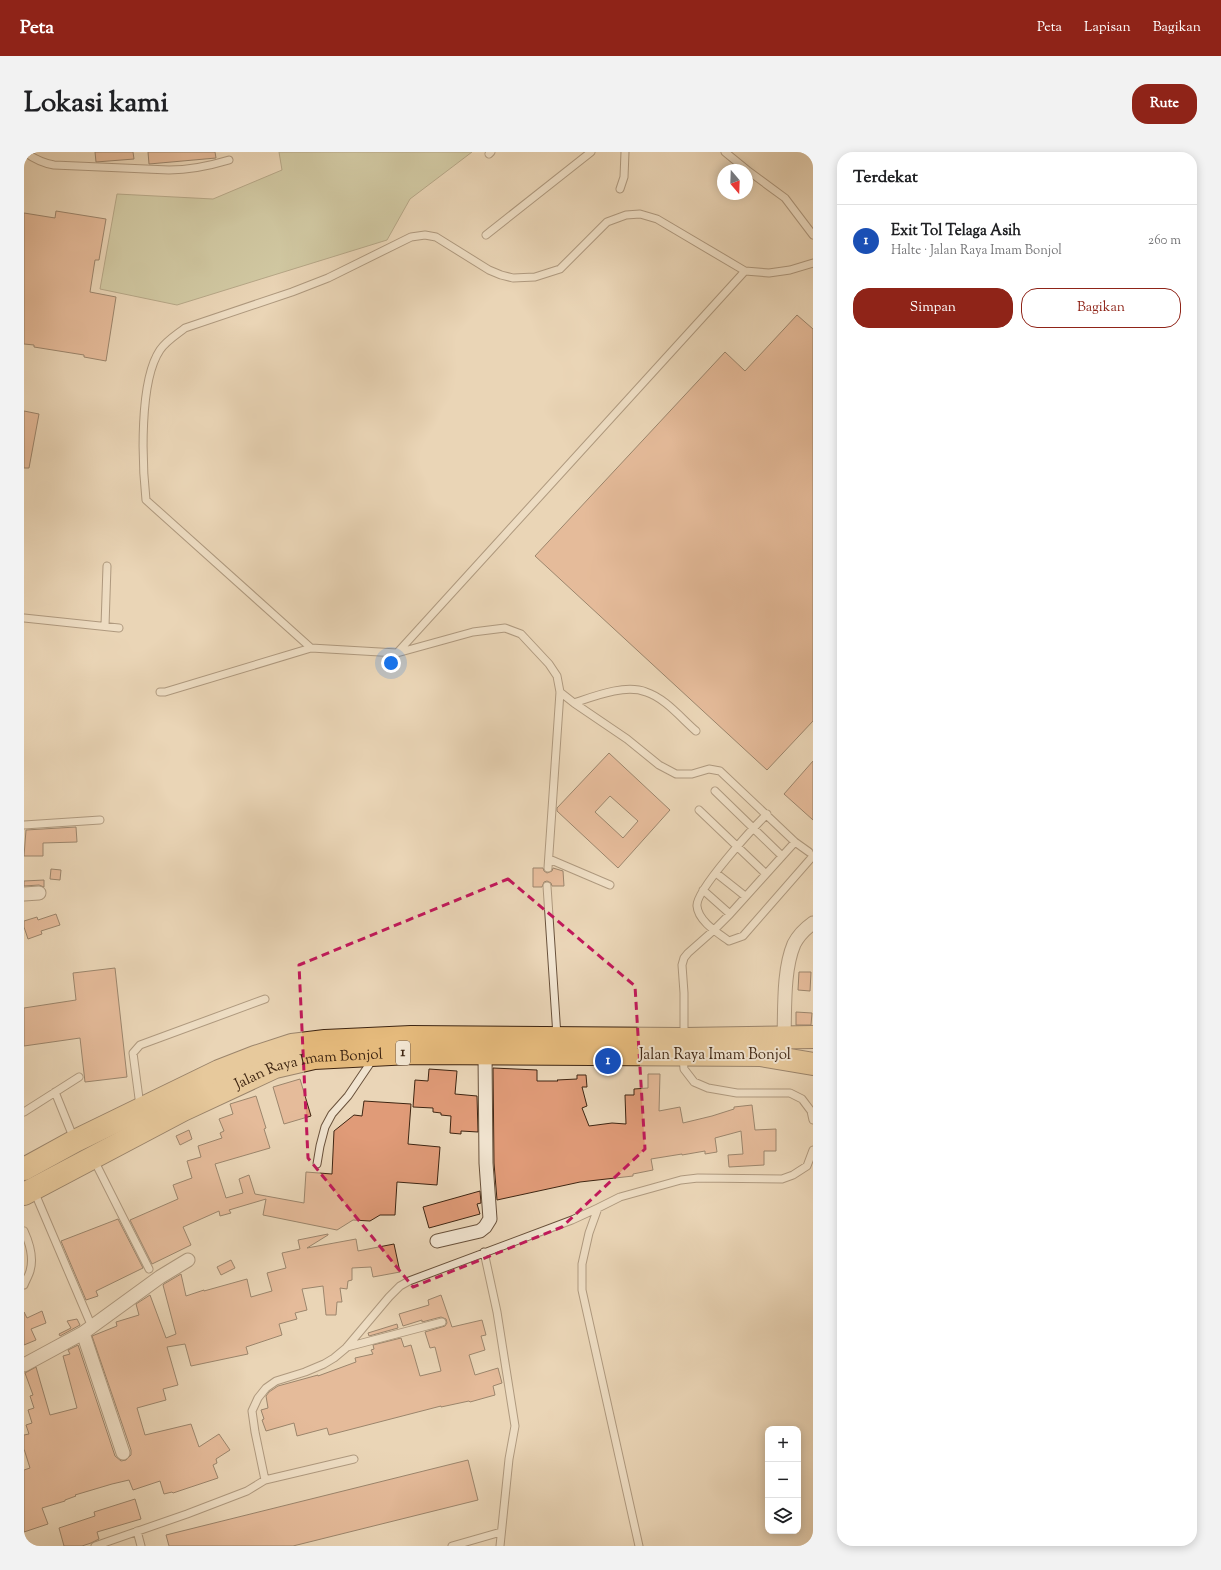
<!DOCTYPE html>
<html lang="id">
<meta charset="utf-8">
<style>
body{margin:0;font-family:"Sorts Mill Goudy",serif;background:#f2f2f2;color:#202124}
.controls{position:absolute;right:12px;bottom:12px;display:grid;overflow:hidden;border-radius:8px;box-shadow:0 2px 10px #0003}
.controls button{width:36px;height:36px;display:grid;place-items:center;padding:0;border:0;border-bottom:1px solid #e0e0e0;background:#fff;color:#202124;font:20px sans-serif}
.compass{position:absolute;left:693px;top:12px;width:36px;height:36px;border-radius:50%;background:#fff;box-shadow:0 2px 10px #0003;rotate:161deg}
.you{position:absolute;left:367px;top:511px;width:14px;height:14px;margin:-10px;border:3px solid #fff;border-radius:50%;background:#1a73e8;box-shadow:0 0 0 6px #1a73e833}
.badge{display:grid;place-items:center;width:26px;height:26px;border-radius:50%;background:#8f2418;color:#fff;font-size:13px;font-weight:700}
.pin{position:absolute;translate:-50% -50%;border:2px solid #fff;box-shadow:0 1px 4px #0006}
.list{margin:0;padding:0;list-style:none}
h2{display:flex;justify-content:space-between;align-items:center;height:52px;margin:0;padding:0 16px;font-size:17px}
h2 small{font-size:13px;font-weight:400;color:#757577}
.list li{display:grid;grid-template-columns:26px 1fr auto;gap:12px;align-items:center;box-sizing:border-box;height:72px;padding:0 16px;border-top:1px solid #e0e0e0}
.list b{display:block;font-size:15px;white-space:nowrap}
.list p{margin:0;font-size:13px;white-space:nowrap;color:#757577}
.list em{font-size:13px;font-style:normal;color:#757577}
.actions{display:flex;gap:8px;padding:12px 16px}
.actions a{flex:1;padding:9px 0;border:1px solid #8f2418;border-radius:16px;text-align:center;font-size:14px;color:#8f2418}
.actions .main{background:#8f2418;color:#fff}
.icon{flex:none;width:22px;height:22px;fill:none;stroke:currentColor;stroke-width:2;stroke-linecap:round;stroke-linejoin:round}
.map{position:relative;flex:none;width:789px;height:1394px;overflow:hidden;border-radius:16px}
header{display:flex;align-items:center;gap:24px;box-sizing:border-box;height:56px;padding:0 20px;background:#8f2418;color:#fff}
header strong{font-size:19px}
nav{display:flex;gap:22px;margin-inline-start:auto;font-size:14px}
.intro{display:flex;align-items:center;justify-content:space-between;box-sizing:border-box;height:96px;padding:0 24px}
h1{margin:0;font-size:28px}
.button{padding:10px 18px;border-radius:16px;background:#8f2418;color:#fff;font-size:14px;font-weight:700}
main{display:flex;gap:24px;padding:0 24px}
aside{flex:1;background:#fff;border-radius:16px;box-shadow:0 2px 10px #0003}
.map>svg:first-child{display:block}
</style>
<header>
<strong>Peta</strong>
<nav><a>Peta</a><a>Lapisan</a><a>Bagikan</a></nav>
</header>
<div class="intro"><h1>Lokasi kami</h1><a class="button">Rute</a></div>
<main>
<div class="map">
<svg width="789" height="1394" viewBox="0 0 789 1394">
<rect width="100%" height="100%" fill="#ead5b7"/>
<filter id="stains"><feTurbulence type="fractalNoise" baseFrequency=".005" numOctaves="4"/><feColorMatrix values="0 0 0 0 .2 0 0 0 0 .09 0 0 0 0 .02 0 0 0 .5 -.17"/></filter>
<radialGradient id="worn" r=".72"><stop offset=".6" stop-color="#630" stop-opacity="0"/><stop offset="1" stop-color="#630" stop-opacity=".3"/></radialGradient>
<!-- green -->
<path fill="#b6bd8f" stroke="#7a7150" d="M255 0H448L386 47 363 88 153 153 76 137 93 42 189 47 258 18Z"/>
<!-- building -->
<path fill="#e09b78" stroke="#3e2512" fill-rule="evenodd" d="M71 0H109L110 7 72 10Z
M124 0H191L192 6 125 12Z
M32 59 82 67 75 108H71L66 140 92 145 82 209 60 205V203L10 195V193L0 192V61L31 66Z
M773 163 789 177V569L743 618 511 404 701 200 721 219Z
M0 259 15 262 5 316H0Z
M585 601 646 658 594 716 533 659V656ZM586 644 614 669 599 686 571 660Z
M789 609V668L760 642Z
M52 675 53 690 19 691V704H0L2 678Z
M509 716H519L520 719 523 721 528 719 529 716 539 719 540 734H528L527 731 523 729 520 730 518 735H509Z
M27 717 37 718 36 728 26 727Z
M20 728V735L15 733 0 734V729Z
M32 762 36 773 17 779 18 782 4 787 0 775V769L13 765 14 768Z
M91 816 103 925 61 930 56 886 0 894V856L52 848 49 821Z
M775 820H787L786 839 774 838Z
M772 860 788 861 787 873H772Z
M469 916 513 918V929H534L533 928 553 927V923H562L563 935H558L563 954 558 956 565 974 588 971 602 972 601 943H610V937L624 936V922H636L635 959 656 955 659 971 688 964 710 957V955L728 953 731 978 752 977V999H740V1013L705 1015 704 1003 719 1002 717 979 691 986 693 1000 681 1002V999L658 1003V1002L627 1007 629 1018 609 1022V1024L556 1030 473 1048 470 1011Z
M405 917 433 919 431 942 453 944 454 980 437 979V982L426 981 427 964 417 963V961L409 960V956L389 955 391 928 404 929Z
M276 927 287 964 260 972 249 935Z
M232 944 242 976 240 977 246 996 191 1012 202 1046 219 1041 215 1027 225 1023 231 1042 280 1051 282 1020 308 1022 310 979 330 963 338 964 340 949 387 952 384 992 416 995 413 1033 373 1030 371 1063H356L346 1069 329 1068 313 1078 239 1063 242 1047 205 1058 207 1061 196 1064 195 1059 159 1075 167 1093 128 1112 106 1068 154 1047 149 1033 168 1026 163 1009 177 1005 174 994 198 986 196 981 200 979 195 967 209 962 206 952Z
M165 978 168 987 156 993 152 984Z
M456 1039 457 1051 453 1052 456 1062 405 1076 399 1055Z
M94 1067 119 1116 72 1139 74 1144 62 1148 37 1089Z
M304 1082V1083L283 1096 332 1087 334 1099 370 1092 376 1120 349 1125 347 1115 328 1116V1128L324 1129 323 1137 316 1136 318 1150H313L312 1163H302L299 1134 278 1137 283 1158 271 1161 273 1167 255 1172 258 1183 222 1195 224 1202 167 1214 161 1192 143 1195 154 1233 139 1237 142 1248 113 1256 121 1283 167 1272 175 1295 195 1282 206 1298 192 1307 193 1311 189 1313 194 1326 149 1341 148 1340 140 1342 136 1329 109 1338 105 1328 88 1332 51 1343 52 1344 41 1348V1349L18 1356 24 1372 0 1380V1318L6 1316 0 1297V1283L5 1282 2 1273 8 1271 4 1258 10 1256 6 1244 9 1243 1 1221 12 1215 26 1263 53 1256 39 1204 46 1202 44 1198 54 1193 91 1304 97 1309 102 1308 107 1303V1298L68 1184 93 1174 92 1170 115 1163 112 1152 126 1143 142 1186 152 1182 139 1133 140 1132 157 1122 162 1144 180 1138V1139L223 1127 227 1145 248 1139 243 1121 262 1116 258 1101 276 1097 274 1088Z
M207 1108 211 1116 197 1123 193 1115Z
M417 1143 428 1175 458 1168 462 1183 457 1184 461 1198 445 1203 451 1223 474 1216 478 1231 469 1234 471 1243 446 1250 445 1249 417 1255V1254L305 1283 303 1276 273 1284 270 1271 242 1279 238 1268 240 1267 237 1258 244 1256 242 1244 245 1240 254 1234 294 1223V1224L332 1210 331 1206 349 1202 347 1198 350 1197 349 1193 377 1186 380 1195 387 1193 396 1224 417 1219 411 1195 406 1196 401 1180 421 1174 423 1171 422 1167 417 1165 398 1170V1168L379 1174 375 1162 405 1153 404 1148Z
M18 1159 22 1171 7 1177 12 1188 0 1193V1160L3 1166Z
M53 1167 56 1173 36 1184 35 1182 47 1176 43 1169Z
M373 1172 374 1176 345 1184 344 1181Z
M444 1308 454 1348 269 1394H145L142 1383Z
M111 1347 117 1367 73 1380 75 1387 67 1391 58 1394H40L35 1376 71 1364 70 1360Z"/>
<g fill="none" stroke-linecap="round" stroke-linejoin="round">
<defs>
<path id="service" d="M1 0C10 7 19 11 30 13L145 18C166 18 185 14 205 8
M701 0 723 18
M465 2 467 0
M723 18 761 46 789 83
M596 37 600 25 601 0
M462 83 567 0
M0 466 95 476
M81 474 83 414
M287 496 122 348C118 311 115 229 136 198 142 189 152 183 161 176L268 140 304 126 387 85 401 83 412 85 465 118 477 123 489 126 511 125 536 117 583 70 602 63 616 62 633 67 721 119 745 121 766 118 789 111
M373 501 721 119
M136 540H141L287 496 373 501 449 480 481 476 497 482 525 512 533 524 536 540 524 716
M536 540 550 551C571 544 601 532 622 540 641 546 657 566 672 579
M550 551 603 587 635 613 652 622H668L685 617 696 619 771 690 785 700
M691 639 758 704
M675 658 742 722
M743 662C730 675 671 739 673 754 674 769 694 781 705 789L719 784 789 704
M0 673 76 668
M525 707 586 733
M692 721 721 744
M523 734 533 884
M679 738 706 762
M660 884V841L658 813 660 806 664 801 690 778 706 762 771 690
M659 904 660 917 670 930 684 936 713 941H766L778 947 787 959 789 968
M31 940 50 987
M116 954 109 901 116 893 241 847
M0 960 55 925
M70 1008 125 1117
M293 1012 296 994 301 975 308 962 324 944 349 907
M10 1039 68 1175
M0 1079C5 1090 10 1106 6 1119 5 1123 2 1128 0 1133
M460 1100 473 1160 491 1274 485 1307 476 1394
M323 1195 418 1170
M241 1328 231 1280 228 1259 234 1246 242 1236 252 1229 281 1220 300 1212 310 1206 322 1196 365 1145 376 1134 385 1129 548 1068 574 1056
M113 1379 117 1394
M71 1394 163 1362 223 1339 241 1328 330 1307
M428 1394 477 1380
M615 1394 558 1138V1112L565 1081 574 1056 596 1045 657 1028 674 1026 758 1027 769 1023 783 1014 789 998"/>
<path id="minor" d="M0 742 15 741
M760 885C761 856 759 818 770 792 774 784 782 776 789 771
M413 1089 456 1079 461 1075 466 1067 462 1011 461 902
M59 1181 99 1301
M0 1213 59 1181 136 1125 164 1108"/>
<g id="trunk">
<path d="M0 1017 51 989 195 919 231 905 268 893 301 889 387 885 660 887 789 885"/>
<path id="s1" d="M0 1042 159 958 251 915 290 906 386 901 756 903"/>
</g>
<path id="motorway" d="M736 903 789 912"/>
</defs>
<!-- service casing -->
<use href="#service" stroke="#69513b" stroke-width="9"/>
<!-- minor casing -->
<use href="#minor" stroke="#69513b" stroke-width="15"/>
<!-- trunk casing -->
<use href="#trunk" stroke="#3e2512" stroke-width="24"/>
<!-- motorway casing -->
<use href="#motorway" stroke="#3e2512" stroke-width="24"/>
<!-- service -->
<use href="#service" stroke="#f1e4d0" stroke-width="7"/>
<!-- minor -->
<use href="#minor" stroke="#f1e4d0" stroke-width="13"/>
<!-- trunk -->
<use href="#trunk" stroke="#e5ba7c" stroke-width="22"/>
<!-- motorway -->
<use href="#motorway" stroke="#e5ba7c" stroke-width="22"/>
</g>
<!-- marked area -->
<path d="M0 0H789V1394H0ZM484 727 611 834 621 997 538 1075 389 1135 284 1006 275 813Z" fill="#ead5b7" fill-opacity=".55" fill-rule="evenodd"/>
<path fill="none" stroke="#c2185b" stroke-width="3" stroke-dasharray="8 5" stroke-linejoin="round" d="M484 727 611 834 621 997 538 1075 389 1135 284 1006 275 813Z"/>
<g text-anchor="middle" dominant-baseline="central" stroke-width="4" stroke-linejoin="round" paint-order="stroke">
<!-- shield labels -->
<rect fill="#f1e4d0" stroke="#745e4b" stroke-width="1" x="372" y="889" width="14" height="24" rx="3"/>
<g font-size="14" font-weight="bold" fill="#3e2512">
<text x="379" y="901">1</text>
</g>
<!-- street labels -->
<g font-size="15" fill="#3e2512" stroke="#f1e4d0">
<text x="691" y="903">Jalan Raya Imam Bonjol</text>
<text stroke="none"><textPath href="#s1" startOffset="314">Jalan Raya Imam Bonjol</textPath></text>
</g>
</g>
<rect width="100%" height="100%" filter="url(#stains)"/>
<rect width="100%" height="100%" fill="url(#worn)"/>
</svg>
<div class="controls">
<button>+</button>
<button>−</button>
<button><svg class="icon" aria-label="layers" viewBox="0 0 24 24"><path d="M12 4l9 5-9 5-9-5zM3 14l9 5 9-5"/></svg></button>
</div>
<svg class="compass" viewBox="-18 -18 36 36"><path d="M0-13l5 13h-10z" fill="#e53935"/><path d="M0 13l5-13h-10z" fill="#757577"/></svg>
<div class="you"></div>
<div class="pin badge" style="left:584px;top:909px;background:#1a4fb4">1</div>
</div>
<aside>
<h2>Terdekat<small></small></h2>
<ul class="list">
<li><span class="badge" style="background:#1a4fb4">1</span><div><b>Exit Tol Telaga Asih</b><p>Halte · Jalan Raya Imam Bonjol</p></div><em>260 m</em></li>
</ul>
<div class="actions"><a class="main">Simpan</a><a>Bagikan</a></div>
</aside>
</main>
